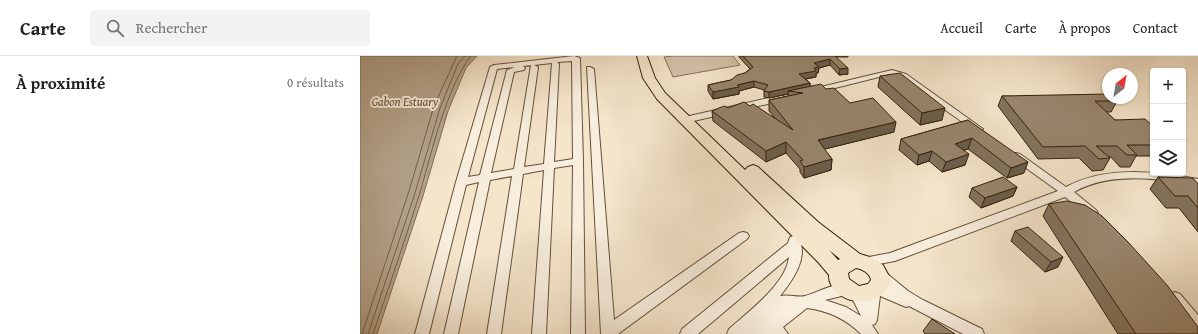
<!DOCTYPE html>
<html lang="fr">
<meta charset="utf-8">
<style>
body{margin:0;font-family:"Gentium Book Plus",serif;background:#f2f2f2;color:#222}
.controls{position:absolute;right:12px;top:12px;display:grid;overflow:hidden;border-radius:4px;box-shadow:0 1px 3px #0004}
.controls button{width:36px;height:36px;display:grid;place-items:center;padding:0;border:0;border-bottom:1px solid #e0e0e0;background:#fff;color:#222;font:20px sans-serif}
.compass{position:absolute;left:742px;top:12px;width:36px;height:36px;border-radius:50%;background:#fff;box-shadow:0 1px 3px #0004;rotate:31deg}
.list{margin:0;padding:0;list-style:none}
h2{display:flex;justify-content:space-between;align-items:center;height:52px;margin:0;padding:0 16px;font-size:17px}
h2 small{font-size:13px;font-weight:400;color:#767676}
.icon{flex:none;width:22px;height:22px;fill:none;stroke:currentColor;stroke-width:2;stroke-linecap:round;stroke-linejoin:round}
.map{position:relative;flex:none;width:838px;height:278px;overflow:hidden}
header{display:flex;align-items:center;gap:24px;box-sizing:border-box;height:56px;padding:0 20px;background:#fff;border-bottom:1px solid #e0e0e0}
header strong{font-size:19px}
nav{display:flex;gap:22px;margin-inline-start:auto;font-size:14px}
.search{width:280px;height:36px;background:#f2f2f2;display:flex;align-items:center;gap:10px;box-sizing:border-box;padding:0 14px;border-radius:4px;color:#767676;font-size:15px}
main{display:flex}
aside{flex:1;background:#fff}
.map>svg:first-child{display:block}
</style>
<header>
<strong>Carte</strong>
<div class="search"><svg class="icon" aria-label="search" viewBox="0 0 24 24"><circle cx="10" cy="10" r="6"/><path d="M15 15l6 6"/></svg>Rechercher</div>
<nav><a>Accueil</a><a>Carte</a><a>À propos</a><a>Contact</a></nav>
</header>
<main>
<aside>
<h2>À proximité<small>0 résultats</small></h2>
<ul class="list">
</ul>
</aside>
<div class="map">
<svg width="838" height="278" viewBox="0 0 838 278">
<rect width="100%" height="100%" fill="#f5e5cb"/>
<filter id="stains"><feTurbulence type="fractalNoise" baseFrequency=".005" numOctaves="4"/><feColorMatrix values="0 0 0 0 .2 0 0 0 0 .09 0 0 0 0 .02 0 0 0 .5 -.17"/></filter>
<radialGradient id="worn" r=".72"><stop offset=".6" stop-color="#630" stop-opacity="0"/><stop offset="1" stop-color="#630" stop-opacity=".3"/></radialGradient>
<!-- green -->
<path fill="#d4c3aa" stroke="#847159" d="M313 0H373L380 9 313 21 304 1Z"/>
<!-- water -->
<path fill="#b3a289" stroke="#806e55" d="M0 0H117L106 12 88 55 63 140 17 278H0Z"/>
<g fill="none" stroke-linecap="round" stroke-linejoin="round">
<!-- shore -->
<path stroke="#746048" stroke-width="1" d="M2 278 49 135 74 50 97 0
M8 278 55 137 80 52 98 8 105 0
M13 278C29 230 46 182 61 133 72 95 87 30 111 0"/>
<defs>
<path id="minor" d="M214 0 220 2 223 105 225 278H211L213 109 194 112 186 278H172L184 114 163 118 141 278H127L152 120 130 124 98 278H84L119 126 106 129 69 278H55L96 126 130 11 134 9ZM212 5 213 103 194 106 199 8 197 6ZM192 7 184 108 164 111 178 11 174 9ZM171 9 154 113 131 117 154 16 164 14 165 12 163 10 173 9ZM155 11 147 14 120 119 108 121 137 13Z
M227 11H230L234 13 254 264 379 177 383 176 387 177 389 180 387 183 258 278H241Z
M532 14 546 18 623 73 621 75H615L540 22 531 18 451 38 447 36 448 34Z
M422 39 426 42 425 44 325 67 321 64 325 61Z
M656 97 660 98 706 131C747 109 795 116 838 123V129C797 123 751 115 714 136L736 154 738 157 736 160H728L705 141 535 205 503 211 498 209 497 206 498 203 530 197 698 135 652 102 651 100 652 98Z
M434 180 438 181C450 201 432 225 420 240 429 238 438 242 445 240 459 236 476 225 491 230L493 234 497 232 502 234 506 242C508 231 511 226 523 230L513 220 515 216 520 215 525 216 548 235 563 244 622 273 624 278H603L549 250 546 251 520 240 517 264 515 268 512 269 518 278H501C486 263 469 255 447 252L423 271 428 278H367L369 273C388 256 426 228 429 201L338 278H320L322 273 428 187 430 181ZM490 238 501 260 486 251 465 244Z
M815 236 820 238 838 259V276L833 274 810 246 808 242 810 238Z"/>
<path id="highway" d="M277 0H287L295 22 305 37 385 114 388 111 393 109 398 111 458 166 500 198 513 202 523 209 531 224C522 259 468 247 469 219L459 207 297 43 283 22ZM469 194 480 203 478 204ZM496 212C502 213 510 217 511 224L508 228 499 230 489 223 488 217Z"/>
</defs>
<!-- minor casing -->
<use href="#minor" stroke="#645039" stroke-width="2"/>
<!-- highway casing -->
<use href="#highway" stroke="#341f08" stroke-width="2"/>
<!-- minor -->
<use href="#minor" fill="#f8eedd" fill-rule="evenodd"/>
<!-- highway -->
<use href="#highway" fill="#f5e5cb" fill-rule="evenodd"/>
</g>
<!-- wall -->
<path fill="#83735e" stroke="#341f08" d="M379 0H488V1H476L488 18 479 19 470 9 459 12 458 17H456V21L446 23 450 27V30L466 33 490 47 534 76 464 93 472 103 471 114 444 122 440 116V113L426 97 406 106 353 65 352 55 390 50 415 62 409 55V44L428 40V38L409 42 404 41V34L394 31 379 35V38L353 43 348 35V29L371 24 385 17 390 13 379 1Z
M520 20 582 64 560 69 518 31Z
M642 40 757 45 751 56H746L755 64 793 70V100H776L770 111H760L751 101H748L750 102 743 114 732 115 719 102 678 103 638 50Z
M608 64 664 117 647 122 608 93 604 94 605 109 582 116 569 105 557 109 539 94 541 83Z
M798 121 838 128V176L819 152H806L790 133Z
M657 131 653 140 621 152 609 141 612 132Z
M689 148 838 278H758L683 160Z
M655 175 698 211 685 216 651 185Z"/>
<!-- shaded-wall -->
<path fill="#6a5e4c" stroke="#341f08" d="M470 3V9L459 12 458 17H456V21L439 24V18L454 7Z
M488 12V18L479 19 480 13Z
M394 25V31L379 35V38L353 43V36L377 29Z
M450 27V33L428 35V38L409 42V36Z
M585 52 582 64 560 69 562 57Z
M536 66 534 76 457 95 458 84Z
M612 82 608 93 592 98 595 88Z
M426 86V97L406 106V95Z
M572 95 569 105 557 109 559 99Z
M609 98 605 109 582 116 586 106Z
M472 103 471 114 444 122V111Z
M668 106 664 117 647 122 651 112Z
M657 131 653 140 621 152 625 142Z
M703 201 698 211 685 216 691 206Z"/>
<!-- building -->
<path fill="#98866d" stroke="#341f08" d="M383 0H475L488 12 480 13 470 3 454 7 459 11 454 12 456 15 439 18 450 27 409 36 404 35 408 29 394 25 377 29 379 31 353 36 348 29 371 24 377 19 385 17 393 11Z
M540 17 585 52 562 57 520 20Z
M461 28 466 33 474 32 490 47 513 42 536 66 458 84 472 103 444 111 440 105 443 104 426 86 406 95 352 55 364 50 368 52 384 46 390 50 393 48 433 74 409 44 443 37 428 35Z
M748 38V42H754L757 45H735L755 64 785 63 793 70V89H767L777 99H767L757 90H736L750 102 739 103 725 90 683 91 642 40Z
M608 64 668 106 651 112 612 82 595 88 609 98 586 106 572 95 559 99 541 83Z
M643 121 657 131 625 142 612 132Z
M798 121 833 122 838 128V152L828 140H815Z
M707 145 725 149 742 160 768 186 807 229 838 271V278H776L689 148Z
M668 171 703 201 691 206 655 175Z
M572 263 595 278H565L563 275Z"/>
<g text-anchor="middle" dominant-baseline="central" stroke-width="4" stroke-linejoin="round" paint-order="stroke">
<!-- far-water labels -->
<g font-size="12" font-style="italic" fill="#604d35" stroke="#f8eedd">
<text x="45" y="45">Gabon Estuary</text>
</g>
</g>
<rect width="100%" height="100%" filter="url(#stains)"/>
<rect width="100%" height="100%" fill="url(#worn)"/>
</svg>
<div class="controls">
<button>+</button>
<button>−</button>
<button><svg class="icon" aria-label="layers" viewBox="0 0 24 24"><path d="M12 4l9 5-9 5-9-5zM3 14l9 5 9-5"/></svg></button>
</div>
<svg class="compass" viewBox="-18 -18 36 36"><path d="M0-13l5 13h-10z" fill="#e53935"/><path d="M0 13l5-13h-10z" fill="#767676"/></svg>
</div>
</main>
